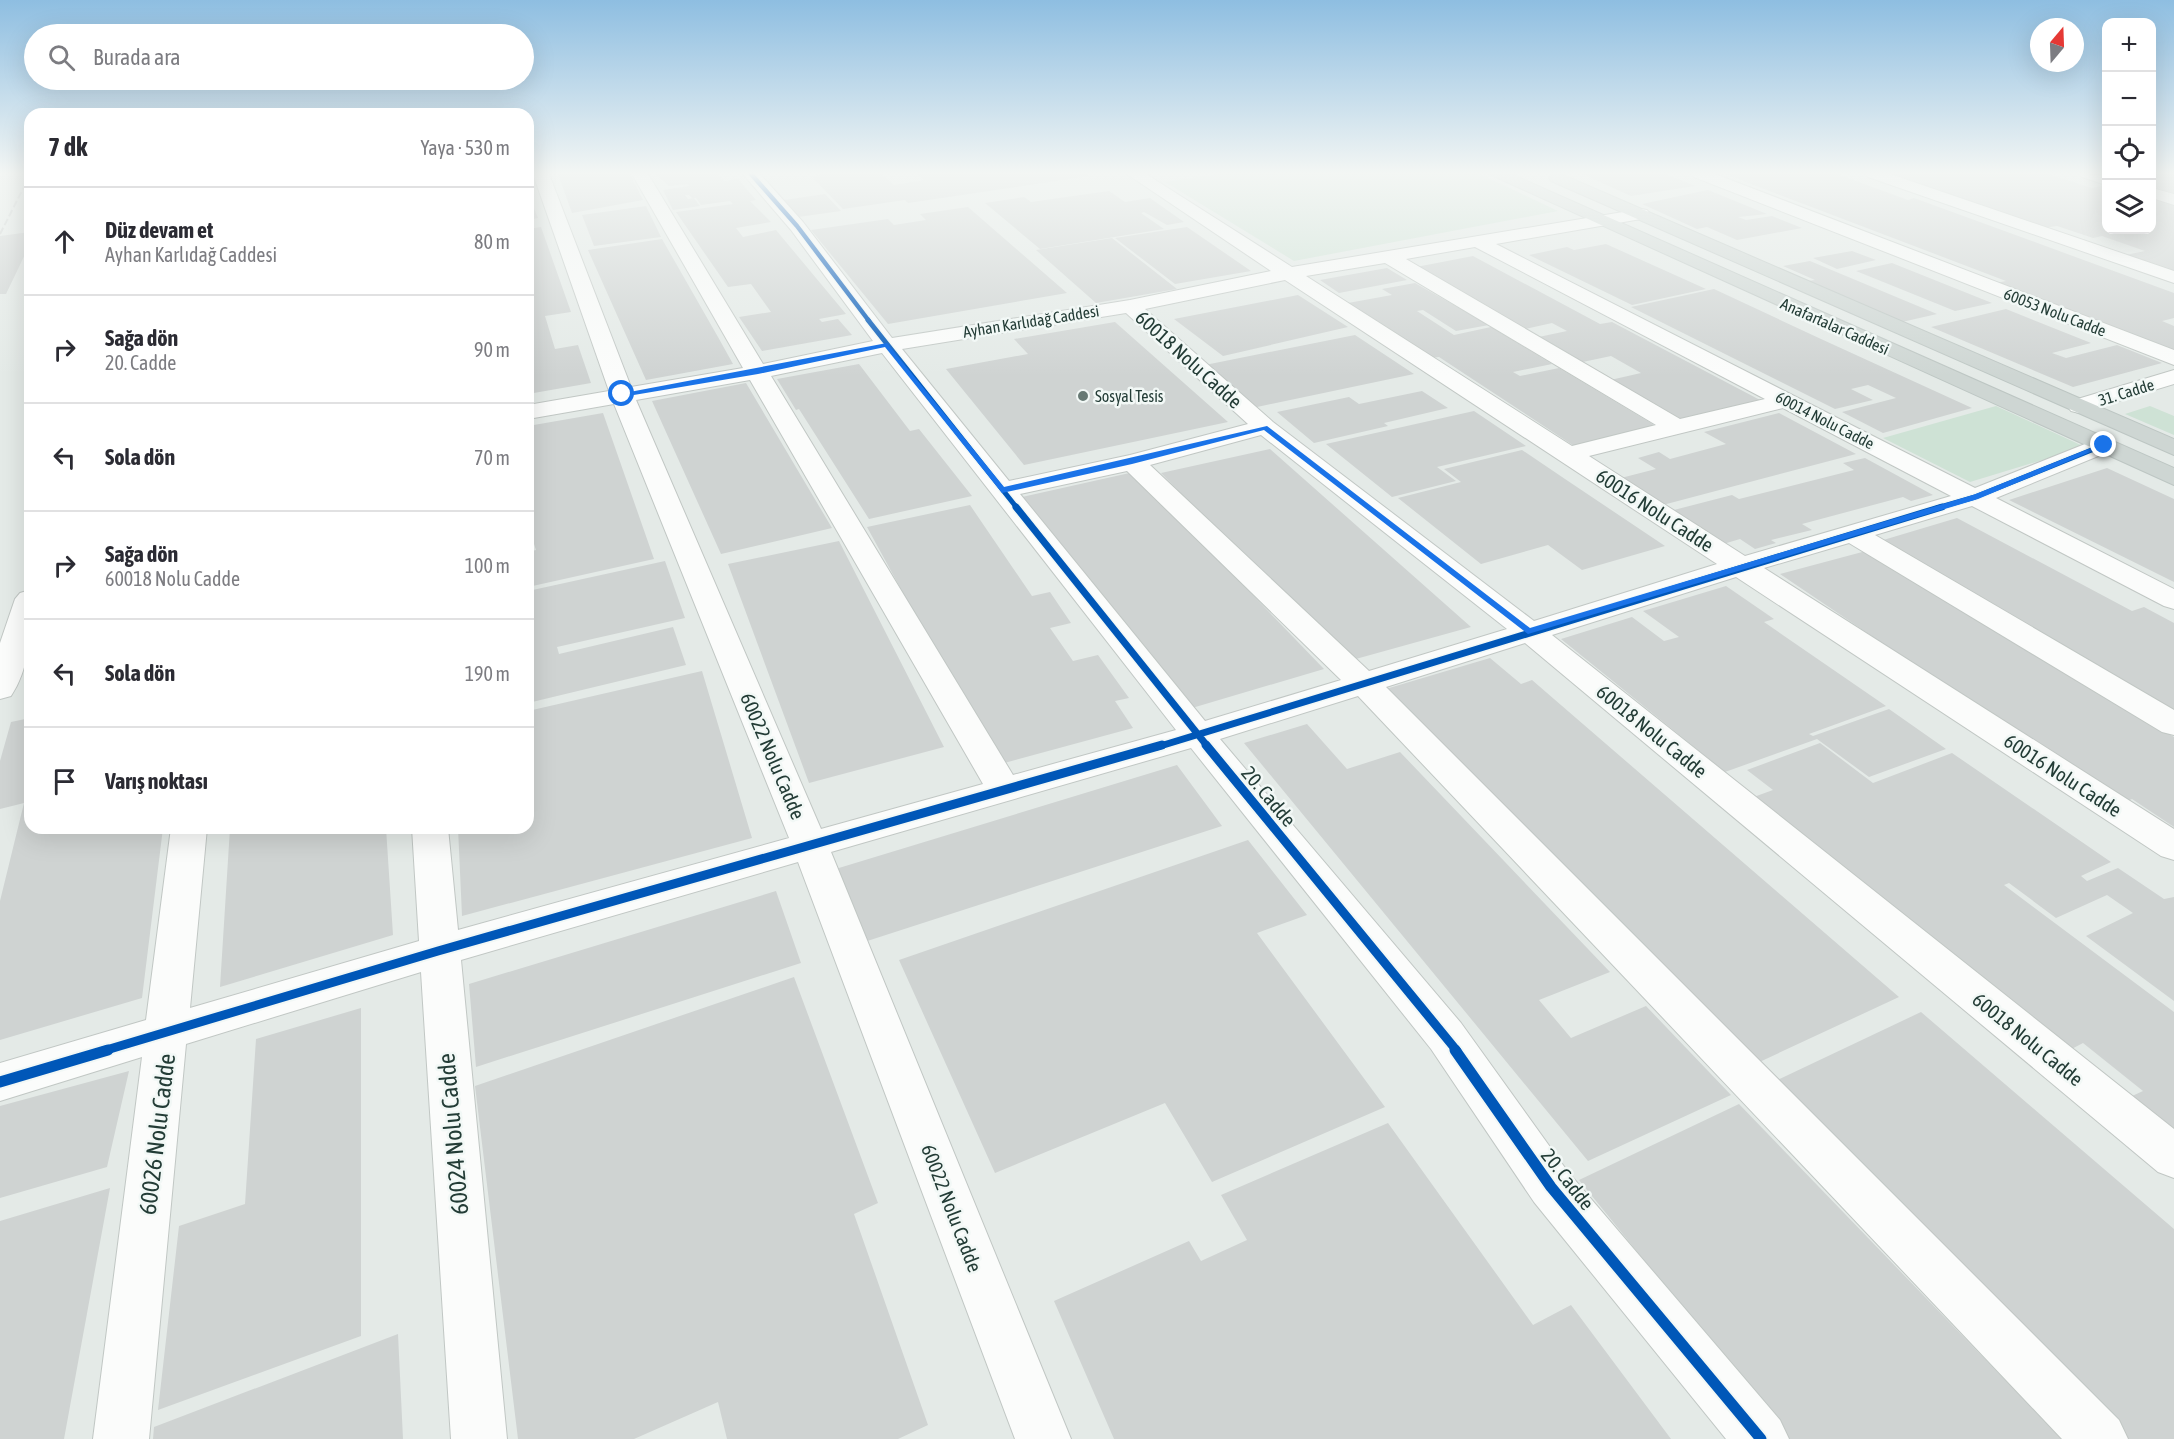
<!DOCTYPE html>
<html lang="tr">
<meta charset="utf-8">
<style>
body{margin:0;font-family:"Asap Condensed",sans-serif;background:#f7f7f7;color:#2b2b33}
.controls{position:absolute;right:18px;top:18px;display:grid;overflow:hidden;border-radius:12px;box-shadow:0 6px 24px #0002}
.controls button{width:54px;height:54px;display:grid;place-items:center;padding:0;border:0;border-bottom:2px solid #e1e1e2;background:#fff;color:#2b2b33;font:30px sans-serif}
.compass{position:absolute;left:2030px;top:18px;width:54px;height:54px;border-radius:50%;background:#fff;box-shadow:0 6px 24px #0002;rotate:19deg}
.stop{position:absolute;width:18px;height:18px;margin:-14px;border:4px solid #1a73e8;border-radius:50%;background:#fff}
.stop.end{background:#1a73e8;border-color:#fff;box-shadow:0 2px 6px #0008}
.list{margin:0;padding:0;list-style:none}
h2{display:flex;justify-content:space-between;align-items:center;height:78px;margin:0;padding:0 24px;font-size:26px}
h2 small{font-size:20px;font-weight:400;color:#7c7c81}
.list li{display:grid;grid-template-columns:39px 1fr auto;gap:18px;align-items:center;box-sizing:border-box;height:108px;padding:0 24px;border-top:2px solid #e1e1e2}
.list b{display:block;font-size:22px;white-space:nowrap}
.list p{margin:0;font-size:20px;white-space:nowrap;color:#7c7c81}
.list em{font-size:20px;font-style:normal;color:#7c7c81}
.icon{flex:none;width:33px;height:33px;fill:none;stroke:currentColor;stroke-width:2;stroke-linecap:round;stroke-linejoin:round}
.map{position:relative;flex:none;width:2174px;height:1439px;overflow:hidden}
.search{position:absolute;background:#fff;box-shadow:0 6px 24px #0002;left:24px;top:24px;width:510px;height:66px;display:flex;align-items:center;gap:15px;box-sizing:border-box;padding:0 21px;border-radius:33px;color:#7c7c81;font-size:22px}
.panel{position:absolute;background:#fff;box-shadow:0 6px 24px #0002;left:24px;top:108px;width:510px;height:726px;border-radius:18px}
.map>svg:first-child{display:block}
</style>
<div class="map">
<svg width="2174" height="1439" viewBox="0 0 2174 1439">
<rect width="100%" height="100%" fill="#e4eae7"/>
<!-- green -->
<path fill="#cee2d5" d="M1218 174H1480L1558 211 1294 261 1165 182Z
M1996 406 2085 447 1970 482 1883 438Z
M2150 406 2174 416V435L2125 414Z"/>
<!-- building -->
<path fill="#cfd3d2" d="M558 174H630L643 200 572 213Z
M655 174H718L724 181 738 179 756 200 750 201 771 222 736 228 743 237 776 230 846 314 819 319 822 322 838 319 852 335 762 351 739 317 771 312 751 284 728 287 676 212 733 204 730 201 701 205 696 198H692L689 195H685L688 199 694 198 700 206 673 210 663 190 689 186 687 184 669 186Z
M826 174H882L894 185 924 180 917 174H1087L1090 176 908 203 905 200 843 209 811 176Z
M1582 174H1667L1695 186 1631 196Z
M1725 174H1837L1908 200 1914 198 2174 293V318L2162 321 2174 326V352L1996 283 2006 281Z
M1888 174H2048L2092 188 2106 185V230H2152V199L2174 206V275L2121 256 2145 251 2102 236 2093 238 2057 226 2042 228Z
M2152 174H2174V193L2152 187Z
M1708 190 1767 214 1738 217 1746 220 1772 216 1802 228 1737 240 1707 227 1697 229 1642 204Z
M1109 191 1125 202 1150 198 1184 222 1167 225 1144 212 1141 213 1164 229 1040 249 985 203 1024 197 1031 202Z
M825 194 841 211 798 217 784 200Z
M528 206H533L538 218 528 220Z
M646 206 661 237 594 246 582 215Z
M968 207 1067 293 888 324 811 230 888 219 894 225 926 220 920 214Z
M541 227 571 312 545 316 555 349 578 345 591 383 528 394V229Z
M1187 227 1251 271 1175 284 1115 238Z
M30 232V244L6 294H0V236Z
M1112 238 1177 289 1096 303 1036 250Z
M662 239 718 337 733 364 646 380 588 250Z
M1606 244 1706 289 1632 305 1529 255 1567 247 1574 250Z
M1852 251 1876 260 1837 269 1813 258Z
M1473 256 1600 324 1612 322 1760 400 1675 421 1606 381 1641 373 1611 356 1578 363 1534 338 1567 331 1552 323 1520 330 1411 268Z
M1810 261 1937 314 1902 322 1808 281 1815 280 1783 266Z
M1892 263 1992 303 1955 311 1856 271Z
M1387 268 1407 280 1339 293 1320 280Z
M1415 283 1489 325 1456 331 1423 310 1417 311 1454 335 1491 327 1552 364 1513 372 1520 376 1559 368 1656 426 1574 446 1439 357 1431 358 1348 303 1392 295 1382 289Z
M1714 289 1821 339 1972 408 1883 433 1842 412 1896 398 1868 385 1851 389 1873 400 1835 409 1631 307Z
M1298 295 1348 327 1223 356 1174 319Z
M2006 309 2091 343 2052 353 2066 358 2117 345 2162 363 2073 387 1931 327Z
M1115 322 1228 422 1024 465 946 369 1028 354 1014 339Z
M1355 335 1414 374 1257 407 1205 365Z
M859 364 910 431 919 429 972 496 869 519 799 409 796 410 777 379Z
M746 383 832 528 721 554 652 401Z
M1422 391 1448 408 1384 423 1388 426 1314 443 1277 412 1349 397 1359 404Z
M1474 411 1526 446 1437 467 1456 481 1392 497 1326 444Z
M603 413 654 559 528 587V552L536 550 534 544 528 545V426Z
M1779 413 1856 454 1659 506 1617 479 1656 469 1638 458 1659 452 1670 459 1726 444 1704 432Z
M1270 449 1471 627 1345 662 1161 473Z
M1522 450 1565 479 1665 546 1582 570 1548 545 1481 564 1398 498 1461 482 1444 469Z
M1865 458 1933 495 1911 501 1903 497 1802 524 1812 530 1771 540 1776 543 1755 549 1740 539 1720 545 1670 511 1732 495 1739 499 1854 470 1843 463Z
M2107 468 2174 499V582L2009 500Z
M1134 472 1324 669 1192 708 1022 497Z
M970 505 1032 596 1050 592 1071 623 1050 628 1073 661 1098 655 1129 698 1115 701 1133 728 997 765 867 527Z
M1957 518 2132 611 2144 607 2174 623V711L1880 541Z
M839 541 944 747 809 783 728 564Z
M1866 551 2030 653 2036 651 2174 737V827L2132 799 2120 804 1780 574Z
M665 561 685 618 557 647 559 654 673 627 686 665 528 703V591Z
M1726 586 1774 619 1764 622 1886 706 1809 734 1813 736 1889 709 1946 749 1869 777 1817 739 1725 772 1561 639 1632 617 1664 641 1679 637 1643 611Z
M1490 658 1521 684 1532 680 1899 997 1753 1065 1379 691Z
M702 671 752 838 462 916 458 828H528V711Z
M30 718V828H163L142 998 0 1040V901L24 803 0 809V761L11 722Z
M1307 724 1347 769 1400 752 1610 972 1539 1000 1571 1038 1646 1006 1731 1095 1588 1161 1244 743Z
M1820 743 1873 783 1952 753 2111 862 2081 876 2087 881 2118 868 2164 899 2174 897V1001L2086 936 2133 913 2107 895 2056 918 2009 883 2004 885 2174 1012V1133L2130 1097 2143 1091 2083 1043 2064 1053 1751 798 1773 790 1747 770Z
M1177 765 1222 826 858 944 829 871Z
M230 828H386L393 935 220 987Z
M1248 840 1307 915 1257 933 1385 1107 1212 1182 1165 1103 995 1173 899 960Z
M776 891 801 963 476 1067 469 984Z
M794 977 878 1203 854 1214 928 1425 898 1439H727L718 1402 634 1439H518L475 1086Z
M361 1008V1336L158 1410 179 1226 245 1204 256 1039Z
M1921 1012 2174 1229V1439H2127L1771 1083Z
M129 1071 107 1167 0 1198V1106Z
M1739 1104 2062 1439H1789L1579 1180Z
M1388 1123 1533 1325 1571 1305 1671 1439H1114L1054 1301 1189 1241 1201 1261 1247 1240 1221 1195Z
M110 1188 64 1439H0V1221Z
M398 1334 403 1439H153L154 1427Z"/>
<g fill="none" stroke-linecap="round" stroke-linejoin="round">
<defs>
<path id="street" d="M533 174H549L631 387 743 368 632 174H648L763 364 873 341 791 230 743 174H760L803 222 892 338 1130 300 1271 271 1127 174H1146L1292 267 1641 209 1647 210 1650 214 1647 218 1641 219 1496 244 1975 488 2095 440 2104 438 2113 440 2116 445 2113 450 1996 498 2174 589V609L2164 606 1972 506 1875 535 2174 710V735L2162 732 1849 543 1764 568 2174 829V860L2161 856 1736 577 1552 635 2174 1129V1178L2158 1172 1525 643 1386 687 2119 1420 2128 1439H2062L1358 696 1220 739 1461 1023 1568 1172 1780 1420 1789 1439H1726L1534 1202 1431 1049 1191 748 831 852 1071 1439H1015L798 862 461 960 507 1439H451L421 972 186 1044 149 1439H93L142 1057 0 1101V1063L146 1020 171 828H207L190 1008 419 941 412 828H448L458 930 789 838 614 404 528 419V405L609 391ZM1475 247 1765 399 1680 419 1406 259ZM1385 263 1656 425 1572 446 1306 276ZM1285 280 1717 564 1534 621 1273 422 1145 309ZM1126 313 1248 424 1130 455 1009 481 902 349ZM882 353 1176 730 1013 775 771 376ZM750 380 983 784 821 829 636 400ZM1783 408 1951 496 1745 556 1589 456ZM1261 435 1507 629 1369 671 1150 465ZM1127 471 1341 680 1205 721 1020 494Z
M1692 174H1715L2174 350V365L1694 177Z
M1866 174H1890L2174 271V283L1868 177Z
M2080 174 2106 175V185L2082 177Z
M2152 188 2174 194V205L2152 198Z
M2174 370V384L2079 413 2071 411 2067 406 2071 401Z
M30 590C30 626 32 665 11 696L0 699V643L15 599 20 593Z"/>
<path id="primary" d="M1489 174H1511L2174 468V485Z
M1551 175H1563L2174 439V455L1551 181 1549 178Z"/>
</defs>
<!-- street casing -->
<use href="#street" stroke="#c1c7c4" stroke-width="2"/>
<!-- primary casing -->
<use href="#primary" stroke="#bdc6c3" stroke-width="2"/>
<!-- street -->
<use href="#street" fill="#fbfcfb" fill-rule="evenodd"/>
<!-- primary -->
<use href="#primary" fill="#ced6d3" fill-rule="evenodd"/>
<!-- rail -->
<path stroke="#c7cbca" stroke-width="2" stroke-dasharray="7 3" stroke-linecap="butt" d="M0 234 30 175"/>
<defs>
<path id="cycleway-far4" d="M751 174 797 226 869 321"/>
<path id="cycleway-far3" d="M868 320 1017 508
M1937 508 1975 497 2104 445"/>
<path id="cycleway-far2" d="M1016 507 1208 747
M1157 747 1942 507"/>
<path id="cycleway-far1" d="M1206 745 1457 1051
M103 1051 438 951 1162 745"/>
<path id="cycleway" d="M1455 1050 1551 1187 1761 1439
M0 1082 108 1050"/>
</defs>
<!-- cycleway-far4 casing -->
<use href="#cycleway-far4" stroke="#f2f8f6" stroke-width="7"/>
<!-- cycleway-far3 casing -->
<use href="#cycleway-far3" stroke="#f2f8f6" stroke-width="8"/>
<!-- cycleway-far2 casing -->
<use href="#cycleway-far2" stroke="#f2f8f6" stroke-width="10"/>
<!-- cycleway-far1 casing -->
<use href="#cycleway-far1" stroke="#f2f8f6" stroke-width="13"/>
<!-- cycleway casing -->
<use href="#cycleway" stroke="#f2f8f6" stroke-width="15"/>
<!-- cycleway-far4 -->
<use href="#cycleway-far4" stroke="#0057b8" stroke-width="4.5"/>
<!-- cycleway-far3 -->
<use href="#cycleway-far3" stroke="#0057b8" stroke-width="5"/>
<!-- cycleway-far2 -->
<use href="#cycleway-far2" stroke="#0057b8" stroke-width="7"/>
<!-- cycleway-far1 -->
<use href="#cycleway-far1" stroke="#0057b8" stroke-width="9"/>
<!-- cycleway -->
<use href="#cycleway" stroke="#0057b8" stroke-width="11"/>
</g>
<!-- sky -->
<linearGradient id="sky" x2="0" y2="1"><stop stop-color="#8ebee1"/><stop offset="0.46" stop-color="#f3f6f4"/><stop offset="1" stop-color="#f3f6f4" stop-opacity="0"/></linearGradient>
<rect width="2174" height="376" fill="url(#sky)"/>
<!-- route -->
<path fill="#1a73e8" d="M887 343 1004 487 1267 426 1530 628 1973 495 2101 444 2107 445 1978 499 1528 634 1264 430 1132 464 1002 493 885 347 758 374 622 397 619 394Z"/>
<!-- markers -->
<circle fill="#677974" stroke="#f2f8f6" stroke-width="2" cx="1083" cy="396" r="6"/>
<g text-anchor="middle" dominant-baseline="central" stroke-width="5" stroke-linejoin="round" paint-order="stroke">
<!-- far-street labels -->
<g font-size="16" fill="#233c36" stroke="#f2f8f6">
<text transform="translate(2055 312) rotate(21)">60053 Nolu Cadde</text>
<text transform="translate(1031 321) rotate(-9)">Ayhan Karlıdağ Caddesi</text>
<text transform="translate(1835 326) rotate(24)">Anafartalar Caddesi</text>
<text transform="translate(2126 392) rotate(-17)">31. Cadde</text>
<text transform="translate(1825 420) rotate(27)">60014 Nolu Cadde</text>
</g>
<!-- far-poi labels -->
<g font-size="16" fill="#233c36" stroke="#f2f8f6" text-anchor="start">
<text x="1095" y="396">Sosyal Tesis</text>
</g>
<!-- street labels -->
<g font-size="20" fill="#233c36" stroke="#f2f8f6">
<text transform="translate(1189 359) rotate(42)">60018 Nolu Cadde</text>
<text transform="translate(1655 510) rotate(33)">60016 Nolu Cadde</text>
<text transform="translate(1652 731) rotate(39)">60018 Nolu Cadde</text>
<text transform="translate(773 756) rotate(67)">60022 Nolu Cadde</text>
<text transform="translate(2063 775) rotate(33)">60016 Nolu Cadde</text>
<text transform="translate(1269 796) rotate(50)">20. Cadde</text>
<text transform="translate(2028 1039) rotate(39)">60018 Nolu Cadde</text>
<text transform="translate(1568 1179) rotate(52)">20. Cadde</text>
<text transform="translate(952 1208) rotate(69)">60022 Nolu Cadde</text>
</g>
<!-- near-street labels -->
<g font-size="24" fill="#233c36" stroke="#f2f8f6">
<text transform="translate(157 1134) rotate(-83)">60026 Nolu Cadde</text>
<text transform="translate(453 1134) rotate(-95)">60024 Nolu Cadde</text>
</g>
</g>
</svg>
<div class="controls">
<button>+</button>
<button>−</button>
<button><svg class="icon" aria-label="locate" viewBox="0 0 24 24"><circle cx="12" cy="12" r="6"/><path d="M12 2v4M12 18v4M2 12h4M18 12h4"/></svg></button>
<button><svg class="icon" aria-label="layers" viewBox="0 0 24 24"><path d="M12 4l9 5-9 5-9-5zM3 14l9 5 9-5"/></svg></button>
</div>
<svg class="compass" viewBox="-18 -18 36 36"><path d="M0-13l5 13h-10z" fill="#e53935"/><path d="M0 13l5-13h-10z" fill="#7c7c81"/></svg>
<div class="stop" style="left:622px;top:394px"></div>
<div class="stop end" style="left:2104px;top:445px"></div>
<div class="search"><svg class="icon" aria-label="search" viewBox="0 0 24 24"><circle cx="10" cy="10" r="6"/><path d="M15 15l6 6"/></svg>Burada ara</div>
<section class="panel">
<h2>7 dk<small>Yaya · 530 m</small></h2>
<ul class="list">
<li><svg class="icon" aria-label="ahead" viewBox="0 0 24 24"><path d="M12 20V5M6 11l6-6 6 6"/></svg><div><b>Düz devam et</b><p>Ayhan Karlıdağ Caddesi</p></div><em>80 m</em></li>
<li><svg class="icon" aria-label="right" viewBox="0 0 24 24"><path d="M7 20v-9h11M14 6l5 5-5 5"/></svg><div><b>Sağa dön</b><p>20. Cadde</p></div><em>90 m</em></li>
<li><svg class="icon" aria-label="left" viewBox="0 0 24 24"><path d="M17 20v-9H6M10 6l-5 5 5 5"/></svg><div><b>Sola dön</b></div><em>70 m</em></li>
<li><svg class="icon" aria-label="right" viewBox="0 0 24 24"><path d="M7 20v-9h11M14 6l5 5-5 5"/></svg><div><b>Sağa dön</b><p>60018 Nolu Cadde</p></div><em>100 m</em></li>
<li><svg class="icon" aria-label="left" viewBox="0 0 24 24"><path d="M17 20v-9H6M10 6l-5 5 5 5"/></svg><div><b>Sola dön</b></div><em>190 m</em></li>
<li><svg class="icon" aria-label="arrive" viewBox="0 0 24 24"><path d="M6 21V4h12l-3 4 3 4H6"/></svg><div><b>Varış noktası</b></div></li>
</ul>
</section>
</div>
